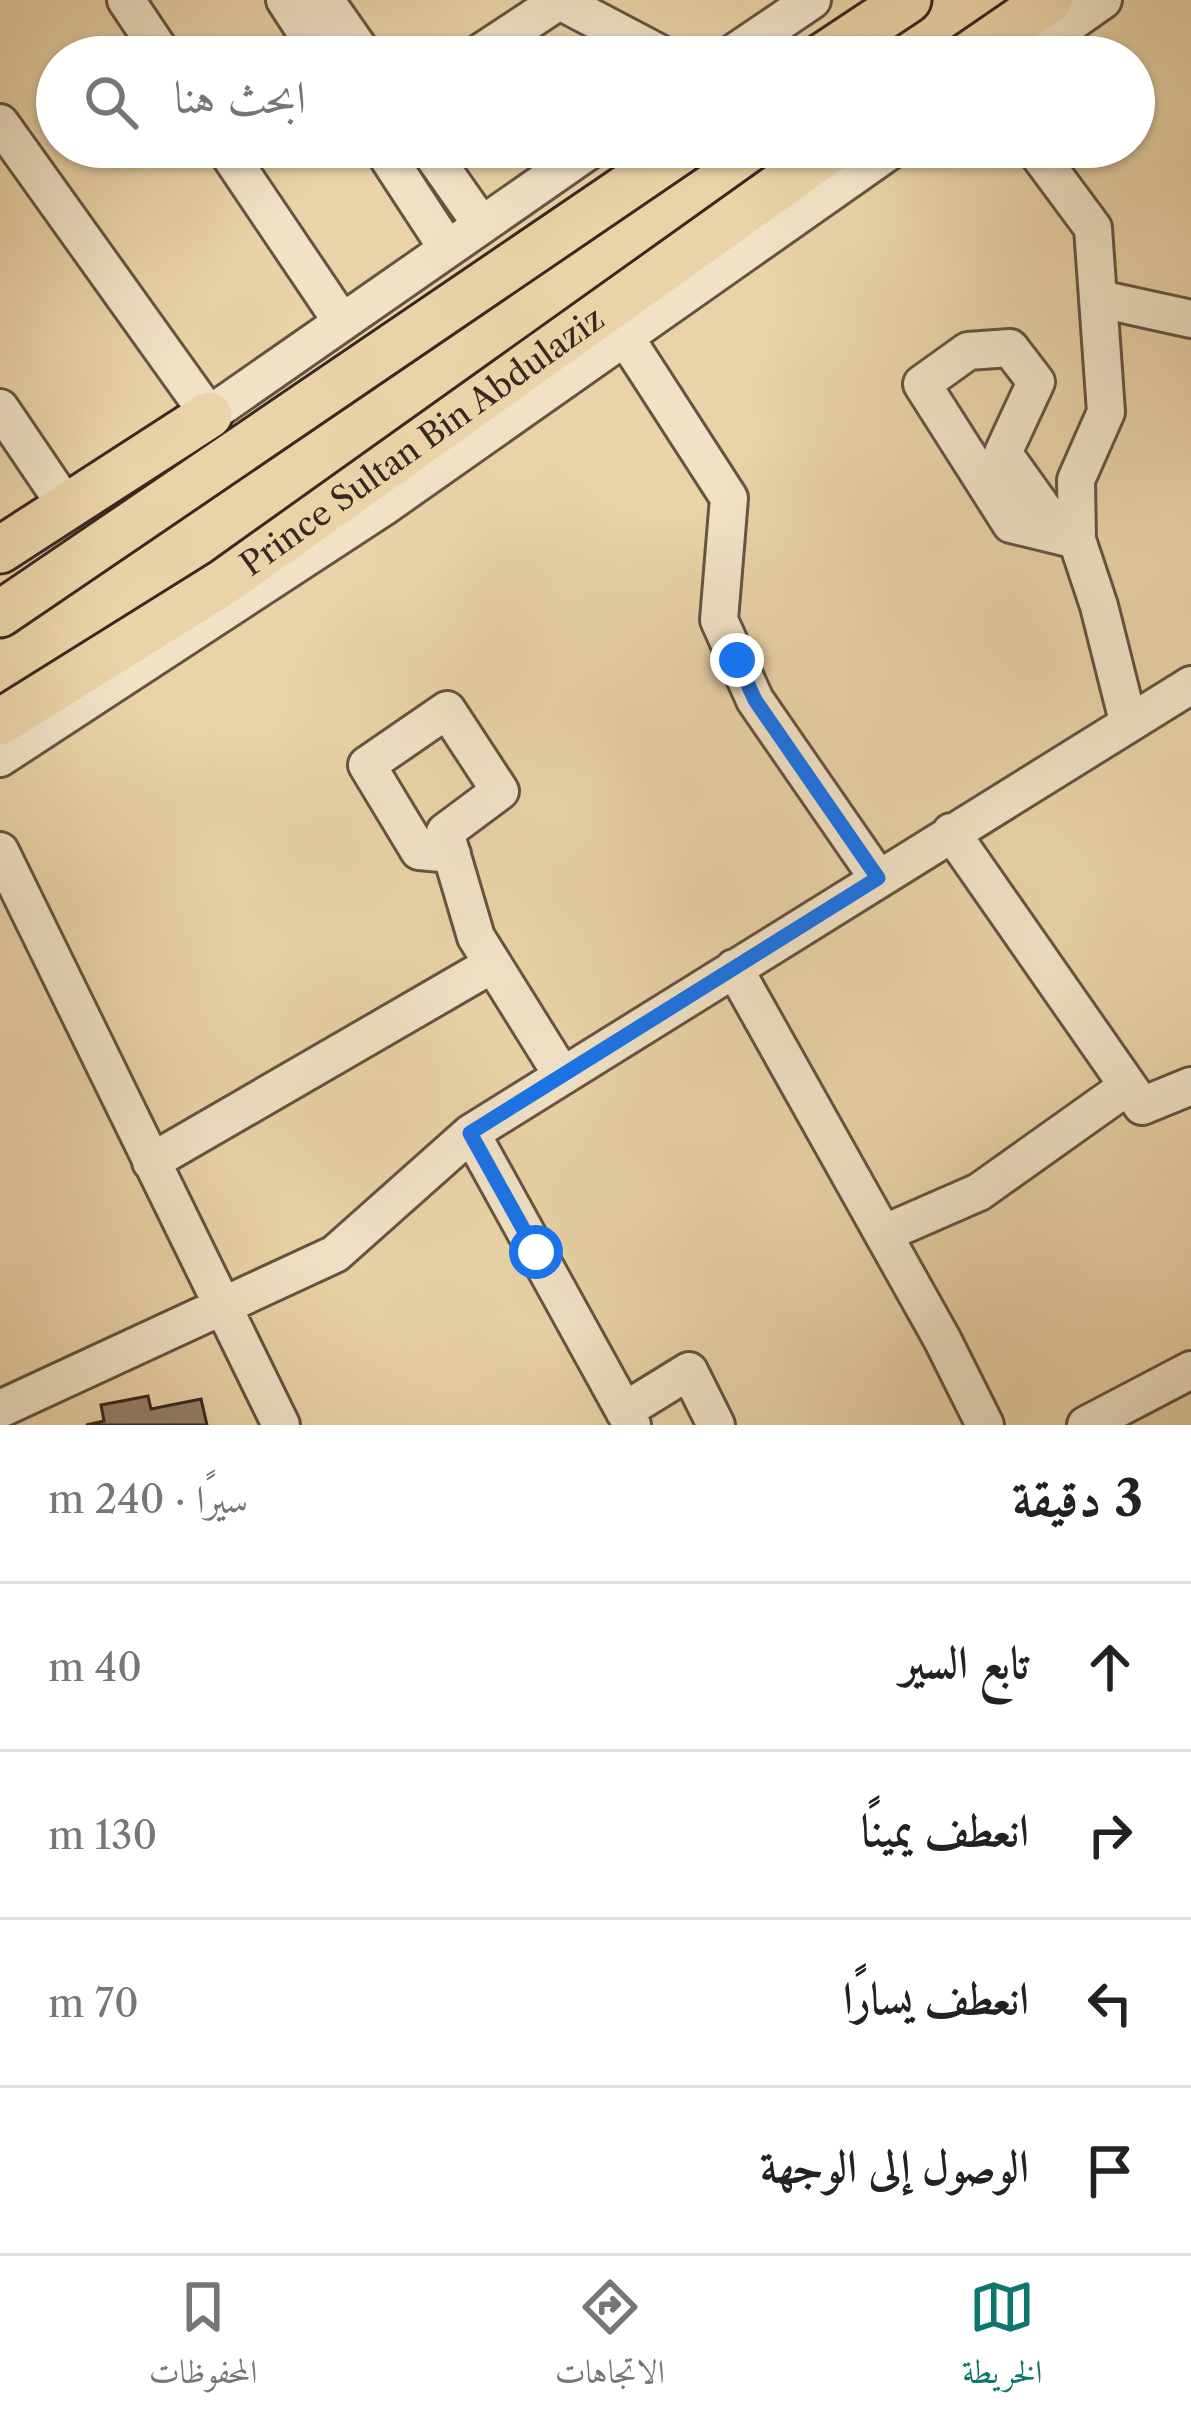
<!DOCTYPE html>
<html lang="ar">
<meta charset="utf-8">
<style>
body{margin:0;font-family:"Libre Caslon Text",Amiri,serif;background:#f2f2f2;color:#222;direction:rtl}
.stop{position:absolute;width:36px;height:36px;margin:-27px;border:9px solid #1a73e8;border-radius:50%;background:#fff}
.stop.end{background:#1a73e8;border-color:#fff;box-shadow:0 3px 12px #0008}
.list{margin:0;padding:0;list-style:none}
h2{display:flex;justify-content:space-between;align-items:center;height:156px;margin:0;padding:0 48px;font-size:51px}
h2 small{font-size:39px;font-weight:400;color:#767676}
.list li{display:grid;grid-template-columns:78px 1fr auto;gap:36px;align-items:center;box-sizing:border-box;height:168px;padding:0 48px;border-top:3px solid #e0e0e0}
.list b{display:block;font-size:45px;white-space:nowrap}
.list em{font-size:39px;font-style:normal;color:#767676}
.icon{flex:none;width:66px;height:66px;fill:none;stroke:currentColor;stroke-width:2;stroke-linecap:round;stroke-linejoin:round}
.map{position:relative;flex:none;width:1191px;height:1425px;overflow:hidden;direction:ltr}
.search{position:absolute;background:#fff;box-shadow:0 3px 9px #0004;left:36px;right:36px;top:36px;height:132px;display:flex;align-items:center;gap:30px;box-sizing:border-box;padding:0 42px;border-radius:66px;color:#767676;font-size:45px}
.sheet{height:828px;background:#fff}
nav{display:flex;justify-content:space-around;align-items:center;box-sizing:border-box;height:168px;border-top:3px solid #e0e0e0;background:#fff;font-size:33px;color:#767676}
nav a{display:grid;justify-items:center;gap:6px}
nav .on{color:#0f766e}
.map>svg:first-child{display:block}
</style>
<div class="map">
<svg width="1191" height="1425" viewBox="0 0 1191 1425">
<rect width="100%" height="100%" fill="#ead3a8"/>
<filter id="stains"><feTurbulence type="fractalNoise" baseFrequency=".00167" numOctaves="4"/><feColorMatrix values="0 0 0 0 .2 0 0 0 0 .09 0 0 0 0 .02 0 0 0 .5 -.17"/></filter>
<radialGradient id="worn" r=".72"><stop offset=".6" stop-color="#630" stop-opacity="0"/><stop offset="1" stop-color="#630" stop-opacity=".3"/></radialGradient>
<!-- building -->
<path fill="#958167" stroke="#392820" stroke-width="3" d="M148 1396 151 1409 201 1399 207 1425H86L104 1421 101 1405Z"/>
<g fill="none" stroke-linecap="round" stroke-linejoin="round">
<defs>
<path id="minor" d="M126 0 164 57
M285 0 322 57
M325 0 365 57
M558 0 666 57
M474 57 559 1
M728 57 812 0
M1022 57 1103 0
M0 123 209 415 594 147
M224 147 342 322
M381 147 447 248
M427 147 481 224
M1033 147 1093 228 1106 412 1076 480 1077 540 1099 606 1128 721
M1100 299 1191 319
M625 337 729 498 719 620 755 700 878 878
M1010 348 1036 382 1003 453 1048 516 1077 540 1011 524 922 384 968 351Z
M0 408 67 507
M0 758 382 508 895 147
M951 832 1142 1106 1191 1086
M0 851 281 1425
M452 854 419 851 367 765 447 710 500 791 445 832 476 937 562 1075
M734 968 942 1339 985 1425
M471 1133 632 1425
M151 1162 493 964
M883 1234 979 1192 1128 1086
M0 1409 335 1254 471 1133 1191 685
M624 1411 689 1371 716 1425
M1086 1425 1191 1370"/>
<g id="major">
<path d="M822 57 908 0"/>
<path d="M966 57 1049 0"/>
<path d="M0 550 209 415"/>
<path d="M0 614 686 147"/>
<path id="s1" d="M0 722 224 582 834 147"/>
</g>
</defs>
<!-- minor casing -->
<use href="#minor" stroke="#655342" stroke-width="42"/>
<!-- major casing -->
<use href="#major" stroke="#392820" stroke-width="51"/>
<!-- minor -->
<use href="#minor" stroke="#f1e2c6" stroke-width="36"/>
<!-- major -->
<use href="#major" stroke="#ead3a8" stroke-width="45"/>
</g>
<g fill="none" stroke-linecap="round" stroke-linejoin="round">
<!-- route -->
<path stroke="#1a73e8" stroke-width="15" d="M536 1252 470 1133 878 878 755 700 737 660"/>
</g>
<g text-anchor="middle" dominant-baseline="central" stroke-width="10" stroke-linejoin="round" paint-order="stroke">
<!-- street labels -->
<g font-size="33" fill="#392820" stroke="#f1e2c6">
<text stroke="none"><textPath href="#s1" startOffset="507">Prince Sultan Bin Abdulaziz</textPath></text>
</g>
</g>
<rect width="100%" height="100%" filter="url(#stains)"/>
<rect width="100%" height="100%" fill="url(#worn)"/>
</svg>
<div class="stop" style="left:536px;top:1252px"></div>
<div class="stop end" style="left:737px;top:660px"></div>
<div class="search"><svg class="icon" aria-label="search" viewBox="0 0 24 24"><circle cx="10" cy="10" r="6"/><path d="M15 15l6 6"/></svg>ابحث هنا</div>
</div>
<section class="sheet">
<h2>3 دقيقة<small>سيرًا · 240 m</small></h2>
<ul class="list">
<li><svg class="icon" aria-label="ahead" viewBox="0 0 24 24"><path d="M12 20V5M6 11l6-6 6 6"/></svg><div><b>تابع السير</b></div><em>40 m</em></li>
<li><svg class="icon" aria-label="right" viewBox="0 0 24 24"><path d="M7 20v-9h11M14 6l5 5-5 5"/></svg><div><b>انعطف يمينًا</b></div><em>130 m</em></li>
<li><svg class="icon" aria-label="left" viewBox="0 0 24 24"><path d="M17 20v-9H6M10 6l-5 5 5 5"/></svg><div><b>انعطف يسارًا</b></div><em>70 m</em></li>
<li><svg class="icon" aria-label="arrive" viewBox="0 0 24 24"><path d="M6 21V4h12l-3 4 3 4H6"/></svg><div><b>الوصول إلى الوجهة</b></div></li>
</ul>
</section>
<nav>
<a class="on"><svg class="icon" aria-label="map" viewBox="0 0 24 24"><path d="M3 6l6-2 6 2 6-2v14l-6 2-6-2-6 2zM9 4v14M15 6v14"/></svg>الخريطة</a>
<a><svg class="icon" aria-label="directions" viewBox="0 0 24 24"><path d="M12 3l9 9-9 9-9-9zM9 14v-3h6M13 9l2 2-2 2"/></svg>الاتجاهات</a>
<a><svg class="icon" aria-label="saved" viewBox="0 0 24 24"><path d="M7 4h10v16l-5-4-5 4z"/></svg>المحفوظات</a>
</nav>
